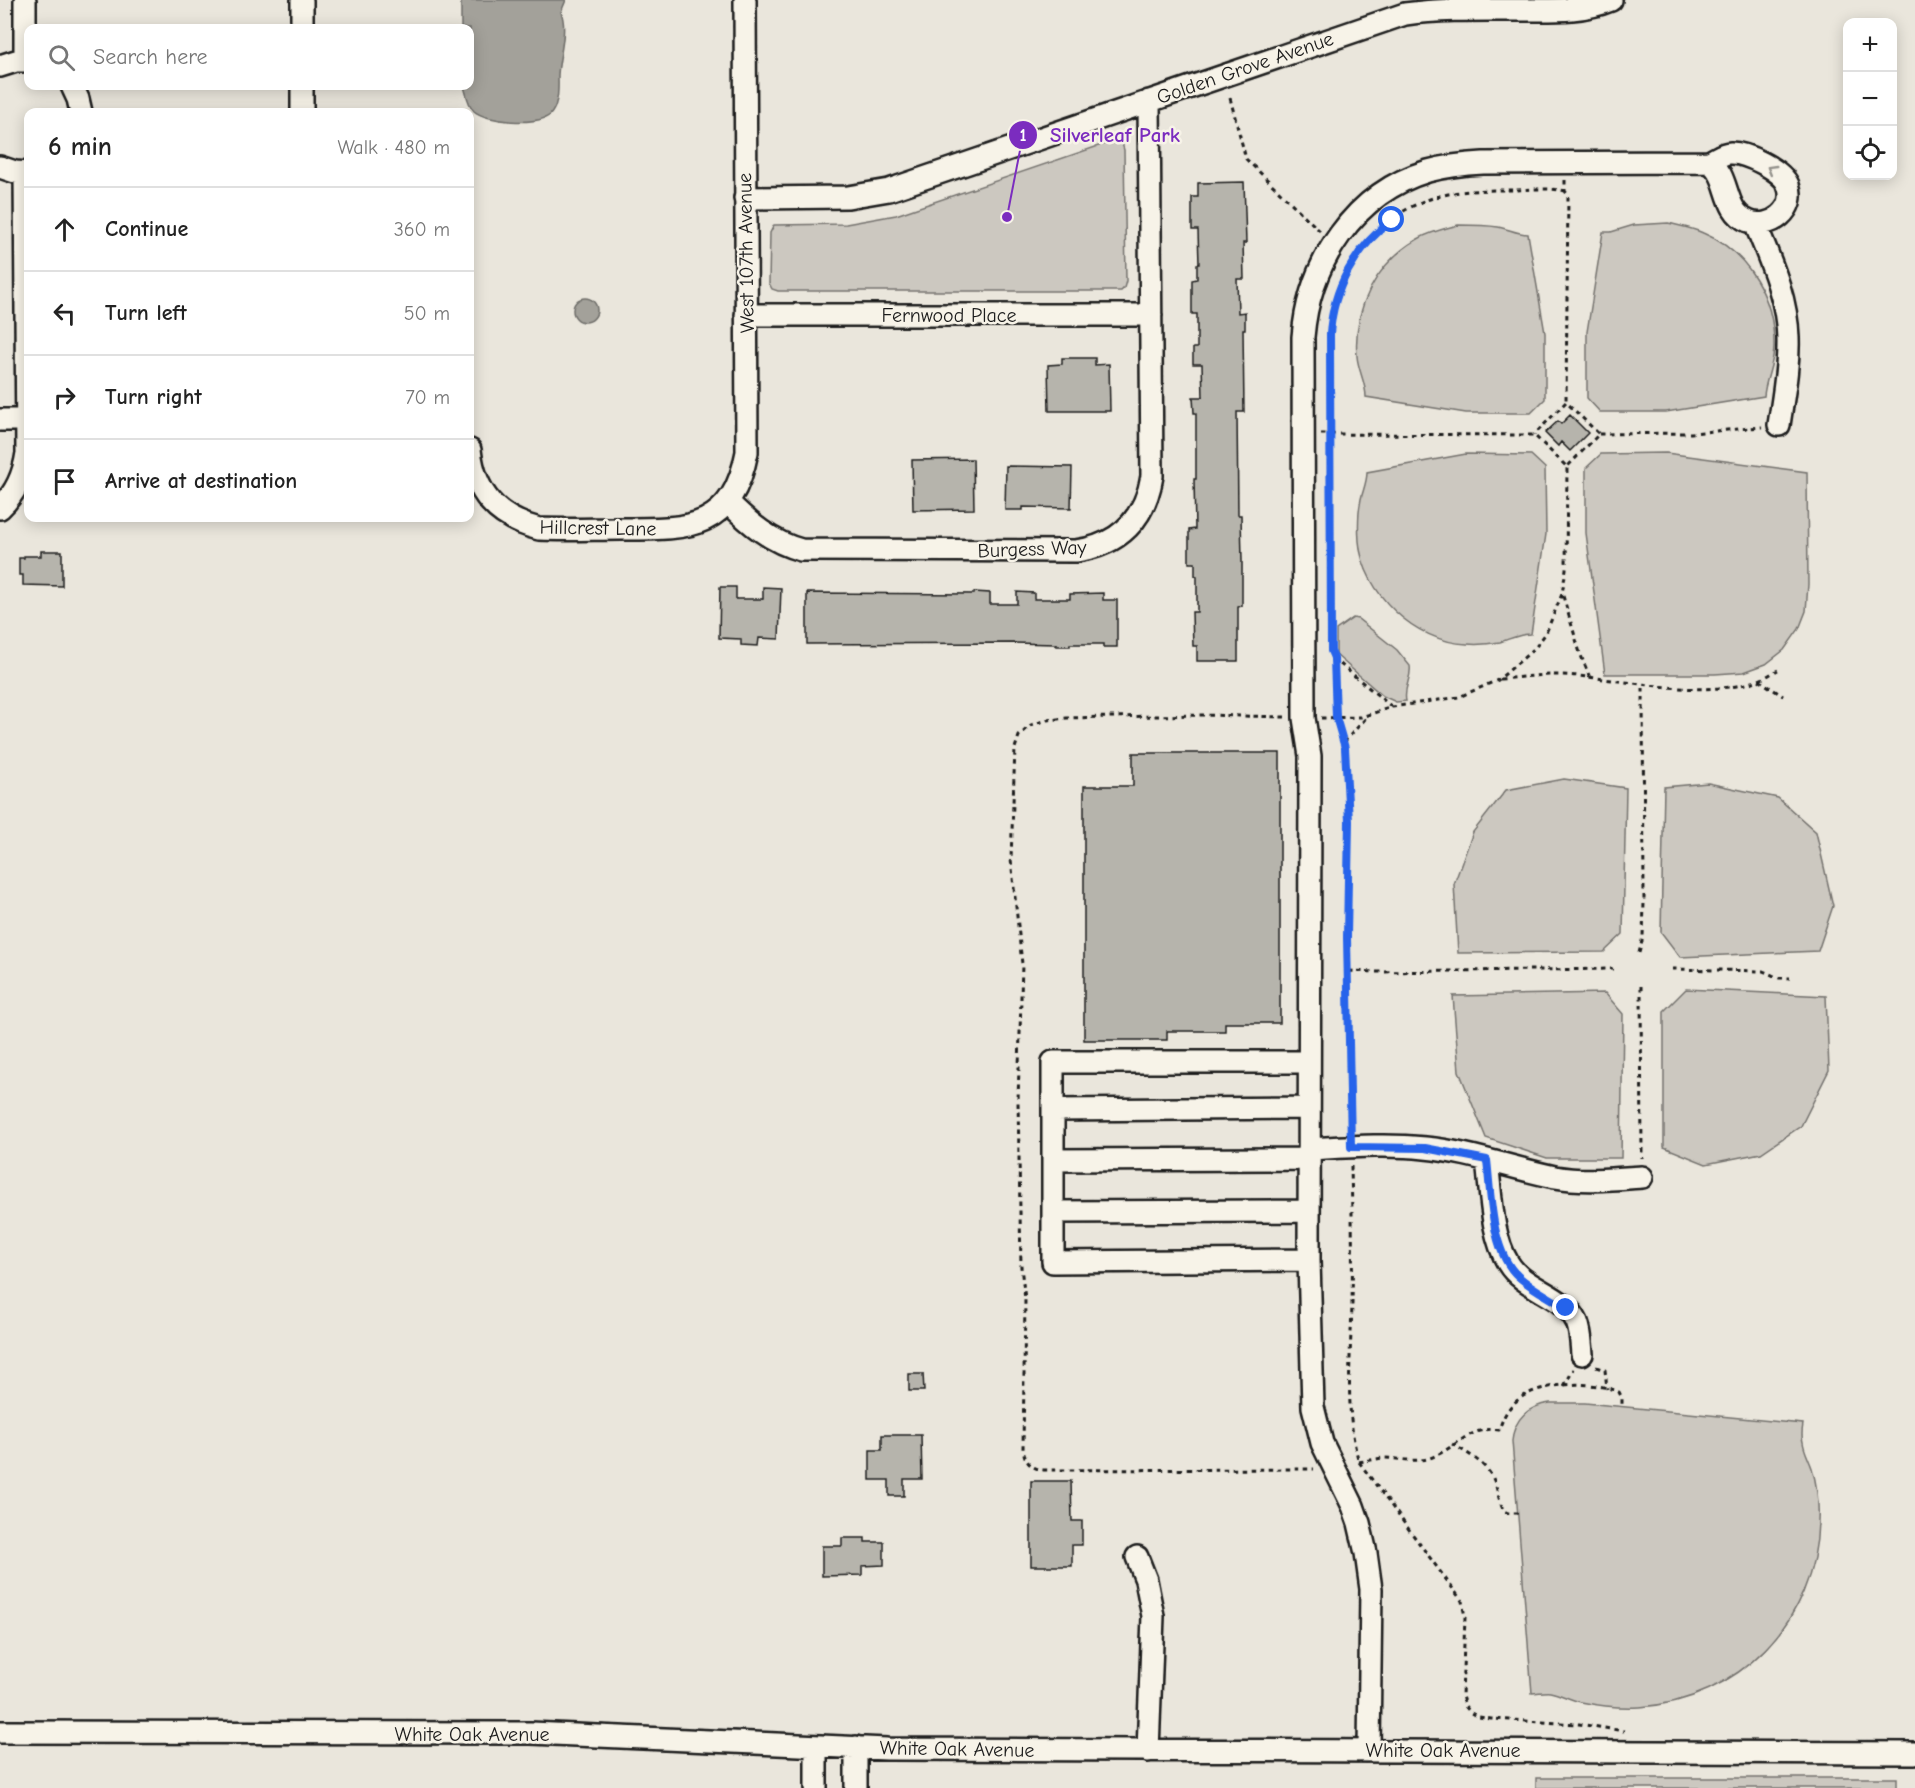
<!DOCTYPE html>
<meta charset="utf-8">
<style>
body{margin:0;font-family:"Comic Neue",sans-serif;background:#f2f2f2;color:#222}
.controls{position:absolute;right:18px;top:18px;display:grid;overflow:hidden;border-radius:12px;box-shadow:0 3px 15px #0003}
.controls button{width:54px;height:54px;display:grid;place-items:center;padding:0;border:0;border-bottom:2px solid #e0e0e0;background:#fff;color:#222;font:30px sans-serif}
.stop{position:absolute;width:18px;height:18px;margin:-14px;border:4px solid #2563eb;border-radius:50%;background:#fff}
.stop.end{background:#2563eb;border-color:#fff;box-shadow:0 2px 6px #0008}
.list{margin:0;padding:0;list-style:none}
h2{display:flex;justify-content:space-between;align-items:center;height:78px;margin:0;padding:0 24px;font-size:26px}
h2 small{font-size:20px;font-weight:400;color:#767676}
.list li{display:grid;grid-template-columns:39px 1fr auto;gap:18px;align-items:center;box-sizing:border-box;height:84px;padding:0 24px;border-top:2px solid #e0e0e0}
.list b{display:block;font-size:22px;white-space:nowrap}
.list em{font-size:20px;font-style:normal;color:#767676}
.icon{flex:none;width:33px;height:33px;fill:none;stroke:currentColor;stroke-width:2;stroke-linecap:round;stroke-linejoin:round}
.map{position:relative;flex:none;width:1915px;height:1788px;overflow:hidden}
.search{position:absolute;background:#fff;box-shadow:0 3px 15px #0003;left:24px;top:24px;width:450px;height:66px;display:flex;align-items:center;gap:15px;box-sizing:border-box;padding:0 21px;border-radius:12px;color:#767676;font-size:22px}
.panel{position:absolute;background:#fff;box-shadow:0 3px 15px #0003;left:24px;top:108px;width:450px;height:414px;border-radius:12px}
.map>svg:first-child{display:block}
</style>
<div class="map">
<svg width="1915" height="1788" viewBox="0 0 1915 1788">
<rect width="100%" height="100%" fill="#eae6dc"/>
<filter id="ink" filterUnits="userSpaceOnUse"><feTurbulence type="fractalNoise" baseFrequency=".0167" numOctaves="2"/><feDisplacementMap in="SourceGraphic" scale="12" xChannelSelector="R" yChannelSelector="G"/><feConvolveMatrix kernelMatrix="1 2 1 2 8 2 1 2 1" color-interpolation-filters="sRGB"/></filter>
<g filter="url(#ink)">
<!-- green -->
<path fill="#ccc8c0" stroke="#74726e" stroke-width="1.5" d="M1113 141 1122 143 1124 150 1126 281 1124 288 1121 291H778L772 289 769 283 770 233 774 225 846 224 896 215Z
M1668 223C1680 226 1692 228 1703 233 1749 252 1775 300 1774 347 1774 364 1765 380 1764 396L1666 412H1600L1587 398V332L1603 232H1611L1634 225Z
M1458 225C1472 225 1485 225 1498 227 1509 229 1517 234 1528 234L1545 333V399L1531 413H1466L1366 397C1366 383 1358 370 1357 356 1353 308 1376 263 1418 239 1430 232 1444 229 1458 225Z
M1666 453 1807 472 1808 584 1806 611 1799 629 1784 650 1766 664 1744 672 1715 674H1605L1586 533V468L1601 454Z
M1466 454 1531 455 1545 468 1546 534 1531 634C1519 634 1510 639 1500 642 1489 644 1478 645 1467 644 1415 642 1363 593 1359 541 1358 527 1358 513 1361 499 1363 490 1367 482 1367 472Z
M1353 618 1358 619 1397 650 1410 666C1412 679 1403 687 1406 701L1396 702 1383 696 1336 655V630Z
M1564 779 1626 788 1623 934 1604 952 1458 953 1454 884 1473 832 1506 790Z
M1708 783 1778 798 1816 832 1833 906 1818 951 1680 957 1661 932 1664 787Z
M1686 989 1826 996 1829 1070 1801 1126 1761 1153 1706 1164 1664 1147V1011Z
M1605 993 1623 1014 1621 1158H1547L1486 1138 1459 1071 1453 996Z
M1550 1403H1585L1803 1424C1802 1430 1801 1436 1803 1442 1804 1451 1809 1459 1812 1468 1817 1485 1819 1504 1818 1522 1816 1622 1738 1700 1640 1707 1620 1708 1600 1706 1581 1702 1570 1700 1561 1694 1550 1692 1545 1691 1538 1693 1532 1693L1512 1441C1514 1418 1529 1406 1550 1403Z
M1536 1778H1897V1788H1536Z"/>
<!-- water -->
<path fill="#a3a19a" stroke="#6d6c68" stroke-width="1.5" d="M461 0H566L561 12C568 30 559 56 558 75 558 84 559 95 556 103 556 106 552 113 550 115 537 126 486 122 474 111 468 105 466 93 464 86H470V28H461Z
M573 310a12 12 0 1 1 24 0a12 12 0 1 1-24 0Z"/>
<!-- building -->
<path fill="#b6b4ac" stroke="#1c1c1c" stroke-width="1.5" d="M1244 182 1246 243H1243L1244 279H1237L1238 313 1245 312V329H1243L1244 412H1237L1238 515H1241L1242 561V606L1238 607V661H1197V646H1193L1192 612H1197V576H1195V563H1189V530L1195 529 1194 479H1196V413H1194L1193 397H1203L1202 364H1193V348H1197V314H1192V280L1197 279V264H1199L1198 230H1192V197H1198V183Z
M1062 358H1095V365L1109 364 1110 411H1049L1048 365 1062 364Z
M1570 415 1588 433 1570 451 1561 442 1558 446 1545 433 1558 421 1561 424Z
M973 459 974 509 913 510 912 460Z
M1006 466 1072 467 1071 508 1023 507V510H1005Z
M41 551H62V586L23 585V575H19V558H24V556H41Z
M720 587H736V599H763V587L781 588 779 639 759 638 758 646 741 645V639L719 638Z
M974 592 990 593V604H1017V592L1034 593V599H1070V594L1103 593V600H1117V647H1103V644H1070V646H1056V644L1013 643 807 644V593L974 594Z
M1133 753H1280V1023H1225V1031H1167V1040H1084V786H1133Z
M909 1374H923L924 1391H909Z
M882 1435H921L922 1479H904V1496H889V1480H870V1450H882Z
M1031 1481H1071L1072 1521H1082V1545H1072V1566H1031Z
M842 1538H865V1542H884V1565L862 1566V1575L822 1576V1546H842Z"/>
<g fill="none" stroke-linecap="round" stroke-linejoin="round">
<defs>
<path id="minor" d="M25 0V60
M302 0V28
M0 66 16 61H28
M72 86 78 99 81 112
M302 86V112
M0 167 15 172 28 173
M745 198 848 197 889 190 1405 14C1443 9 1481 10 1520 10 1551 10 1582 12 1611 0
M1755 223C1770 260 1787 297 1788 338 1789 367 1783 397 1779 425
M746 315H1151
M0 420H27
M470 450C475 493 496 518 539 529 566 530 594 529 622 529 690 529 732 530 747 452L745 0
M728 502C749 523 771 542 801 550L1076 551C1120 545 1145 519 1152 476L1149 101
M0 508C16 493 24 474 27 453L25 173
M1309 1062H1053V1262L1309 1260
M1054 1110 1309 1108
M1309 1149C1347 1147 1387 1144 1425 1148 1469 1152 1511 1168 1555 1177 1583 1182 1614 1179 1642 1177
M1054 1160 1309 1159
M1487 1160C1491 1192 1491 1235 1508 1263 1524 1290 1564 1294 1577 1322 1581 1332 1581 1343 1582 1354
M1054 1212 1309 1211
M1137 1557 1146 1580 1153 1616 1148 1751
M0 1732 531 1733 887 1749 1915 1753
M856 1747V1788
M1369 1750 1371 1589 1366 1553 1359 1523 1353 1506 1322 1443 1313 1407 1309 1260 1310 756 1304 718 1303 337C1309 263 1354 193 1428 171 1446 166 1464 164 1483 163L1709 162C1716 159 1722 153 1730 153 1745 152 1782 170 1788 185 1798 209 1770 231 1748 221 1722 210 1731 175 1709 162
M816 1788V1746"/>
</defs>
<!-- minor casing -->
<use href="#minor" stroke="#1c1c1c" stroke-width="26"/>
<!-- path -->
<path stroke="#1c1c1c" stroke-width="3" stroke-dasharray="4.5 4.5" stroke-linecap="butt" d="M1230 98 1246 159 1320 231
M1565 180V191L1568 195 1566 402
M1321 434 1534 435 1567 467 1599 434 1566 402 1534 435
M1599 434 1691 433 1762 427
M1563 596 1580 653 1590 678
M1333 658 1392 707
M1500 679C1526 677 1552 673 1578 676 1632 681 1701 698 1753 682 1762 680 1770 674 1778 670
M1759 680 1783 696
M1285 717 1202 715 1067 718 1047 720 1031 725 1019 736 1015 748 1011 859 1022 964 1018 1101 1021 1267 1025 1299 1023 1449C1025 1462 1031 1469 1045 1470L1314 1469
M1321 718 1361 717 1392 707 1459 697 1498 680 1535 648 1546 633 1562 594 1566 569 1567 467
M1344 742 1367 717
M1639 953 1643 937 1644 902 1643 685
M1672 969 1763 971 1779 978H1790
M1349 971 1377 972 1613 969
M1641 986 1642 1158
M1351 1129 1347 937 1349 821 1345 748 1336 717 1333 658 1331 651 1330 334C1334 274 1376 214 1436 197 1460 190 1485 190 1510 190 1527 190 1548 187 1565 191
M1351 1166C1352 1212 1353 1257 1352 1303 1351 1355 1344 1412 1359 1462L1462 1601 1465 1617 1462 1696 1465 1706 1471 1713 1479 1717 1491 1719 1579 1724 1624 1731
M1596 1367 1605 1370 1607 1389
M1564 1386 1574 1369
M1452 1444C1469 1454 1488 1464 1495 1483 1498 1492 1499 1502 1504 1511L1508 1513H1518
M1359 1462C1367 1461 1375 1459 1383 1458 1398 1458 1415 1463 1430 1458 1455 1449 1470 1425 1499 1430 1503 1417 1508 1407 1519 1399 1541 1382 1594 1380 1619 1392L1622 1398V1407"/>
<!-- minor -->
<use href="#minor" stroke="#f7f3e8" stroke-width="21"/>
</g>
<!-- one-way arrows -->
<defs><path id="oneway-chevron" d="M-2-3.5L2.5 0L-2 3.5" fill="none" stroke-width="1.6" stroke-linecap="round" stroke-linejoin="round" transform="scale(1.5)"/></defs>
<use stroke="#94928c" href="#oneway-chevron" transform="translate(1771 169) rotate(-149)"/>
</g>
<g fill="none" stroke-linecap="round" stroke-linejoin="round" filter="url(#ink)">
<!-- route -->
<path stroke="#2563eb" stroke-width="8" d="M1392 220C1355 248 1333 288 1330 334L1331 651 1334 658 1336 717 1345 748 1349 821 1347 937 1351 1147 1425 1148 1487 1160C1491 1195 1491 1252 1518 1276 1532 1289 1550 1297 1566 1308"/>
</g>
<g text-anchor="middle" dominant-baseline="central" stroke-width="5" stroke-linejoin="round" paint-order="stroke">
<!-- street labels -->
<g font-size="20" fill="#1c1c1c" stroke="#f7f3e8">
<text transform="translate(1245 68) rotate(-19)">Golden Grove Avenue</text>
<text transform="translate(746 253) rotate(-91)">West 107th Avenue</text>
<text x="949" y="315">Fernwood Place</text>
<text transform="translate(598 528) rotate(1)">Hillcrest Lane</text>
<text transform="translate(1032 549) rotate(-2)">Burgess Way</text>
<text x="472" y="1734">White Oak Avenue</text>
<text transform="translate(957 1749) rotate(1)">White Oak Avenue</text>
<text x="1443" y="1750">White Oak Avenue</text>
</g>
</g>
<!-- callouts -->
<path fill="none" stroke="#7b2cbf" stroke-width="2" d="M1007 217L1023 135"/>
<g fill="#7b2cbf" stroke="#f7f3e8" stroke-width="2">
<circle cx="1007" cy="217" r="6"/>
<circle cx="1023" cy="135" r="15"/>
</g>
<g font-size="18" text-anchor="middle" font-weight="bold" fill="#fff">
<text x="1023" y="141">1</text>
</g>
<g font-size="21" text-anchor="middle" font-weight="bold" fill="#7b2cbf" stroke="#f7f3e8" stroke-width="5" stroke-linejoin="round" paint-order="stroke">
<text x="1115" y="142">Silverleaf Park</text>
</g>
</svg>
<div class="controls">
<button>+</button>
<button>−</button>
<button><svg class="icon" aria-label="locate" viewBox="0 0 24 24"><circle cx="12" cy="12" r="6"/><path d="M12 2v4M12 18v4M2 12h4M18 12h4"/></svg></button>
</div>
<div class="stop" style="left:1392px;top:220px"></div>
<div class="stop end" style="left:1566px;top:1308px"></div>
<div class="search"><svg class="icon" aria-label="search" viewBox="0 0 24 24"><circle cx="10" cy="10" r="6"/><path d="M15 15l6 6"/></svg>Search here</div>
<section class="panel">
<h2>6 min<small>Walk · 480 m</small></h2>
<ul class="list">
<li><svg class="icon" aria-label="ahead" viewBox="0 0 24 24"><path d="M12 20V5M6 11l6-6 6 6"/></svg><div><b>Continue</b></div><em>360 m</em></li>
<li><svg class="icon" aria-label="left" viewBox="0 0 24 24"><path d="M17 20v-9H6M10 6l-5 5 5 5"/></svg><div><b>Turn left</b></div><em>50 m</em></li>
<li><svg class="icon" aria-label="right" viewBox="0 0 24 24"><path d="M7 20v-9h11M14 6l5 5-5 5"/></svg><div><b>Turn right</b></div><em>70 m</em></li>
<li><svg class="icon" aria-label="arrive" viewBox="0 0 24 24"><path d="M6 21V4h12l-3 4 3 4H6"/></svg><div><b>Arrive at destination</b></div></li>
</ul>
</section>
</div>
